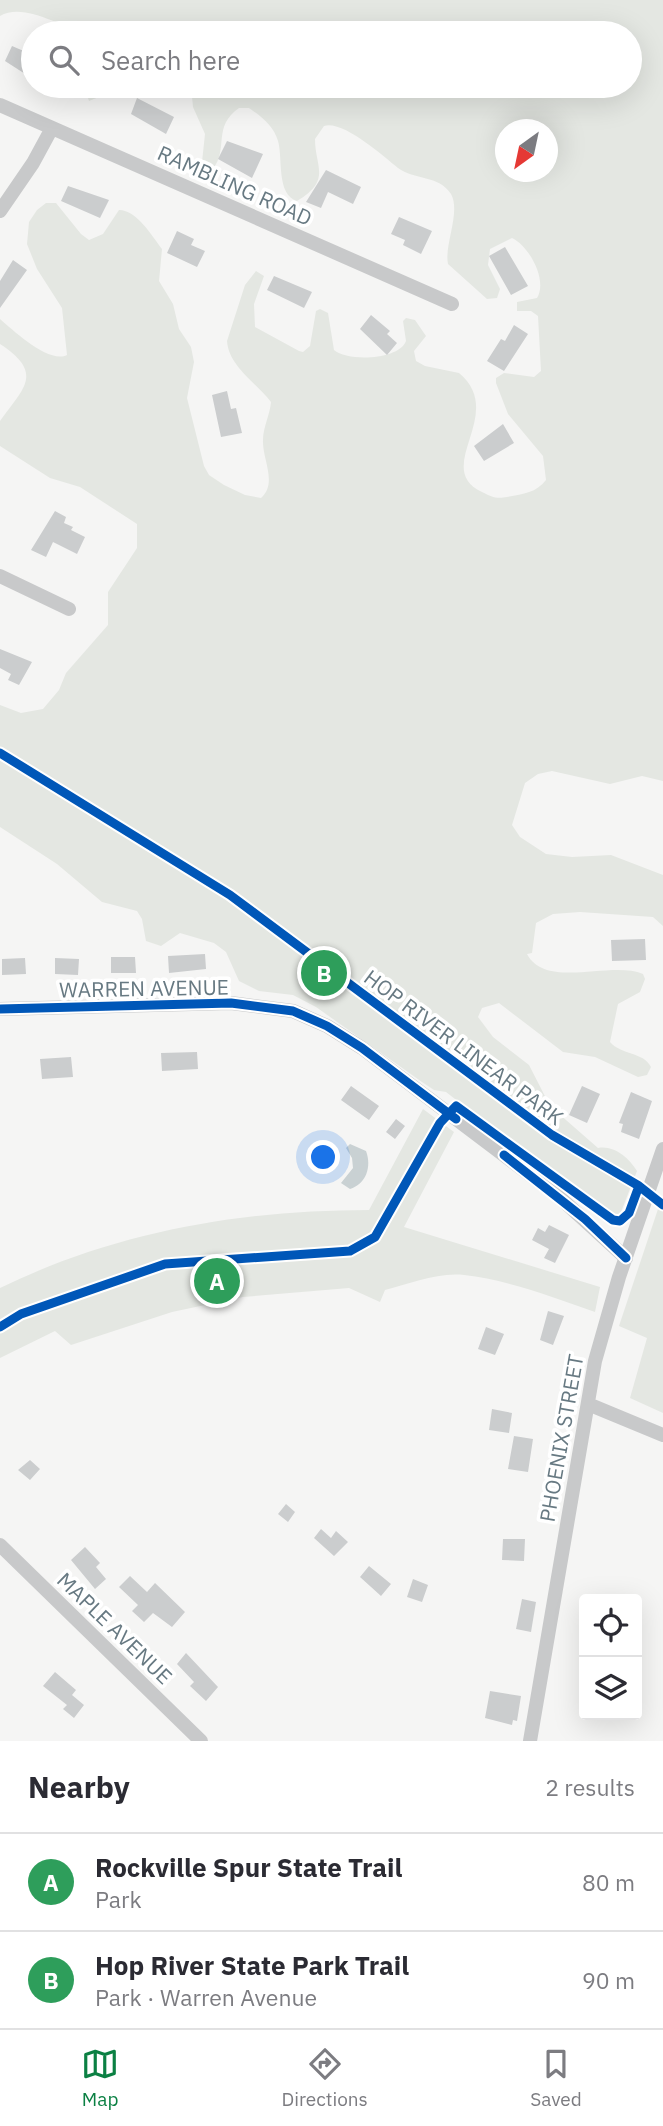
<!DOCTYPE html>
<meta charset="utf-8">
<style>
body{margin:0;font-family:"IBM Plex Sans",sans-serif;background:#f7f7f7;color:#2b2b33}
.controls{position:absolute;right:21px;bottom:21px;display:grid;overflow:hidden;border-radius:7px;box-shadow:0 7px 28px #0002}
.controls button{width:63px;height:63px;display:grid;place-items:center;padding:0;border:0;border-bottom:2px solid #e1e1e2;background:#fff;color:#2b2b33;font:35px sans-serif}
.compass{position:absolute;left:495px;top:119px;width:63px;height:63px;border-radius:50%;background:#fff;box-shadow:0 7px 28px #0002;rotate:213deg}
.you{position:absolute;left:324px;top:1158px;width:24px;height:24px;margin:-18px;border:5px solid #fff;border-radius:50%;background:#1a73e8;box-shadow:0 0 0 10px #1a73e833}
.badge{display:grid;place-items:center;width:46px;height:46px;border-radius:50%;background:#0b8043;color:#fff;font-size:23px;font-weight:700}
.pin{position:absolute;translate:-50% -50%;border:4px solid #fff;box-shadow:0 2px 7px #0006}
.list{margin:0;padding:0;list-style:none}
h2{display:flex;justify-content:space-between;align-items:center;height:91px;margin:0;padding:0 28px;font-size:30px}
h2 small{font-size:23px;font-weight:400;color:#7c7c81}
.list li{display:grid;grid-template-columns:46px 1fr auto;gap:21px;align-items:center;box-sizing:border-box;height:98px;padding:0 28px;border-top:2px solid #e1e1e2}
.list b{display:block;font-size:26px;white-space:nowrap}
.list p{margin:0;font-size:23px;white-space:nowrap;color:#7c7c81}
.list em{font-size:23px;font-style:normal;color:#7c7c81}
.icon{flex:none;width:38px;height:38px;fill:none;stroke:currentColor;stroke-width:2;stroke-linecap:round;stroke-linejoin:round}
.map{position:relative;flex:none;width:663px;height:1741px;overflow:hidden}
.search{position:absolute;background:#fff;box-shadow:0 7px 28px #0002;left:21px;right:21px;top:21px;height:77px;display:flex;align-items:center;gap:18px;box-sizing:border-box;padding:0 24px;border-radius:38px;color:#7c7c81;font-size:26px}
.sheet{height:287px;background:#fff}
nav{display:flex;justify-content:space-around;align-items:center;box-sizing:border-box;height:98px;border-top:2px solid #e1e1e2;background:#fff;font-size:19px;color:#7c7c81}
nav a{display:grid;justify-items:center;gap:4px}
nav .on{color:#0b8043}
.map>svg:first-child{display:block}
</style>
<div class="map">
<svg width="663" height="1741" viewBox="0 0 663 1741">
<rect width="100%" height="100%" fill="#f5f5f4"/>
<!-- green -->
<path fill="#e4e7e2" fill-rule="evenodd" d="M0 0H663V781L642 776 610 784 552 771 538 774 525 783 512 825 520 837 546 854 572 857 611 855 663 875V926L653 917 580 912 553 914 536 923 532 953 527 954C546 990 611 960 643 974L645 979 640 992 618 1004 610 1042C621 1055 644 1052 651 1067L647 1075 638 1077 595 1057 563 1052 499 1003 482 1008 478 1017 493 1037 529 1065 550 1106 598 1148C614 1145 629 1158 637 1171L619 1217 608 1218 446 1092 434 1090 422 1082 316 1007 293 995 259 991 239 981 226 952 214 943 180 933 161 946 146 941 142 919 137 911 102 902 57 864 0 827V705L21 713 43 709 59 690 66 673 108 625V592L137 548V524L80 487 50 478 0 446V421C22 389 46 374 0 344V319C14 331 49 364 67 355L62 308 37 269 27 244 29 222 37 210 46 203H56L81 234 89 240 103 234 119 210C137 210 152 236 162 249L159 281 173 304 179 329 191 347 194 362 187 398 204 466 209 475 224 485 245 495 261 498C278 483 262 459 263 440 263 427 270 415 271 402 256 382 229 367 227 341L245 285 256 271 264 276 254 304 255 327 299 351 303 352 310 346 316 311 320 309 328 313 334 350C348 362 399 360 406 341L403 321 406 318 415 320 426 336 414 351 416 361 425 366 459 373C508 414 431 468 482 492 492 497 496 499 507 497 523 494 536 493 546 480L543 456 508 414 496 383V378L504 373 534 377 541 371 538 316 531 311H517V302L537 298C548 280 529 246 512 238L490 249 488 265 500 289 497 298 487 299 448 264C444 245 461 212 451 194 439 175 414 180 398 168 383 156 343 120 324 126L315 139C315 167 332 180 297 201 276 195 283 157 278 141 274 126 261 116 249 108H239C212 127 229 148 213 169H208L202 162 205 134 193 107 191 86H630V33H84C60 26 23 2 0 16ZM505 130H548V172H505Z
M84 86H126L89 101Z
M423 1109 454 1132 404 1227 600 1287 595 1312C553 1297 508 1280 464 1275 438 1272 409 1284 385 1290L380 1302 349 1288 243 1297 172 1312 71 1345 55 1331 0 1358V1288C115 1232 241 1210 369 1210Z
M660 1203 663 1206V1413L630 1398 647 1338 619 1326Z"/>
<!-- water -->
<path fill="#c9d1d3" d="M350 1144 366 1151C372 1167 366 1184 350 1189L341 1183 353 1168 352 1158 346 1148Z"/>
<!-- building -->
<path fill="#cbcdce" d="M12 46 26 52 24 56 33 61V79L5 61Z
M137 98 174 117 166 134 131 114Z
M227 141 263 154 252 178 218 159Z
M326 170 361 187 353 204 328 192 321 208 306 202Z
M68 186 109 200 100 218 61 201Z
M399 217 432 231 421 254 403 245 405 240 391 234Z
M177 231 194 239 191 245 205 251 197 267 167 253Z
M505 247 528 286 511 295 489 256Z
M13 260 27 270 0 308V281Z
M274 276 312 292 304 308 267 290Z
M371 315 390 331 387 334 397 343 387 355 360 329Z
M514 325 528 334 504 371 487 361 501 339 505 341Z
M227 391 231 409 236 408 242 433 221 437 212 395Z
M503 424 514 443 484 461 474 446Z
M55 511 66 517 64 523 73 527 71 530 85 537 77 554 53 542 46 557 31 550Z
M0 649 32 662 19 685 8 680 11 674 0 668Z
M645 939 646 960 612 961 611 940Z
M205 954 206 969 169 973 168 956Z
M111 957H135L136 973H111Z
M25 958 26 974 2 975V959Z
M55 958 79 959 78 975 55 974Z
M197 1052 198 1069 162 1071 161 1053Z
M71 1057 73 1077 42 1079 40 1059Z
M351 1086 379 1106 369 1120 341 1100Z
M582 1086 600 1094 587 1123 569 1115Z
M631 1092 652 1101 639 1139 621 1132 623 1124 619 1123Z
M396 1119 405 1126 395 1139 386 1132Z
M549 1225 569 1235 555 1263 544 1258 549 1249 532 1240 538 1228 545 1232Z
M548 1311 564 1316 553 1345 540 1340Z
M486 1327 504 1334 495 1355 478 1349Z
M492 1409 512 1413 509 1433 489 1430Z
M514 1436 533 1439 528 1472 508 1469Z
M30 1460 40 1469 30 1480 18 1470Z
M286 1504 295 1512 288 1522 278 1514Z
M321 1529 331 1538 336 1531 348 1542 334 1556 314 1538Z
M503 1539H525L524 1561 502 1560Z
M85 1547 100 1563 96 1567 106 1579 95 1589 71 1560Z
M369 1566 391 1584 381 1596 360 1577Z
M130 1576 147 1592 155 1583 185 1612 172 1627 153 1613 144 1622 132 1611 138 1605 119 1587Z
M413 1579 428 1585 422 1602 407 1597Z
M522 1599 536 1602 531 1632 516 1629Z
M186 1653 218 1687 206 1701 190 1686 194 1682 177 1664Z
M55 1672 76 1690 72 1695 84 1705 74 1718 63 1709 67 1705 43 1686Z
M490 1691 521 1696 517 1721 513 1720 512 1725 485 1718Z"/>
<g fill="none" stroke-linecap="round" stroke-linejoin="round">
<!-- street -->
<path stroke="#c8c9ca" stroke-width="14" d="M0 105 452 304
M0 211 33 163 52 128
M0 576 69 609
M0 1009 231 1003 293 1011 327 1026 362 1048 558 1196 626 1258
M588 1404 663 1435
M0 1545 201 1741
M530 1741 595 1361 619 1277 663 1149"/>
<defs>
<path id="cycleway" d="M0 753 230 895 552 1135 639 1186 663 1205
M0 1009 231 1003 293 1011 327 1026 362 1048 456 1119
M504 1155 585 1219 626 1258
M0 1327 21 1314 165 1264 350 1251 375 1237 440 1123 456 1106 613 1220 620 1221 629 1213 639 1186"/>
</defs>
<!-- cycleway casing -->
<use href="#cycleway" stroke="#fff" stroke-width="13"/>
<!-- cycleway -->
<use href="#cycleway" stroke="#0057b8" stroke-width="9"/>
</g>
<g text-anchor="middle" dominant-baseline="central" stroke-width="7" stroke-linejoin="round" paint-order="stroke">
<!-- street labels -->
<g font-size="21" fill="#677982" stroke="#fff">
<text transform="translate(235 185) rotate(24)">RAMBLING ROAD</text>
<text transform="translate(144 988) rotate(-1)">WARREN AVENUE</text>
<text transform="translate(464 1047) rotate(37)">HOP RIVER LINEAR PARK</text>
<text transform="translate(561 1438) rotate(-80)">PHOENIX STREET</text>
<text transform="translate(115 1628) rotate(44)">MAPLE AVENUE</text>
</g>
</g>
</svg>
<div class="controls">
<button><svg class="icon" aria-label="locate" viewBox="0 0 24 24"><circle cx="12" cy="12" r="6"/><path d="M12 2v4M12 18v4M2 12h4M18 12h4"/></svg></button>
<button><svg class="icon" aria-label="layers" viewBox="0 0 24 24"><path d="M12 4l9 5-9 5-9-5zM3 14l9 5 9-5"/></svg></button>
</div>
<svg class="compass" viewBox="-18 -18 36 36"><path d="M0-13l5 13h-10z" fill="#e53935"/><path d="M0 13l5-13h-10z" fill="#7c7c81"/></svg>
<div class="you"></div>
<div class="pin badge" style="left:217px;top:1281px;background:#2e9e5b">A</div>
<div class="pin badge" style="left:324px;top:973px;background:#2e9e5b">B</div>
<div class="search"><svg class="icon" aria-label="search" viewBox="0 0 24 24"><circle cx="10" cy="10" r="6"/><path d="M15 15l6 6"/></svg>Search here</div>
</div>
<section class="sheet">
<h2>Nearby<small>2 results</small></h2>
<ul class="list">
<li><span class="badge" style="background:#2e9e5b">A</span><div><b>Rockville Spur State Trail</b><p>Park</p></div><em>80 m</em></li>
<li><span class="badge" style="background:#2e9e5b">B</span><div><b>Hop River State Park Trail</b><p>Park · Warren Avenue</p></div><em>90 m</em></li>
</ul>
</section>
<nav>
<a class="on"><svg class="icon" aria-label="map" viewBox="0 0 24 24"><path d="M3 6l6-2 6 2 6-2v14l-6 2-6-2-6 2zM9 4v14M15 6v14"/></svg>Map</a>
<a><svg class="icon" aria-label="directions" viewBox="0 0 24 24"><path d="M12 3l9 9-9 9-9-9zM9 14v-3h6M13 9l2 2-2 2"/></svg>Directions</a>
<a><svg class="icon" aria-label="saved" viewBox="0 0 24 24"><path d="M7 4h10v16l-5-4-5 4z"/></svg>Saved</a>
</nav>
